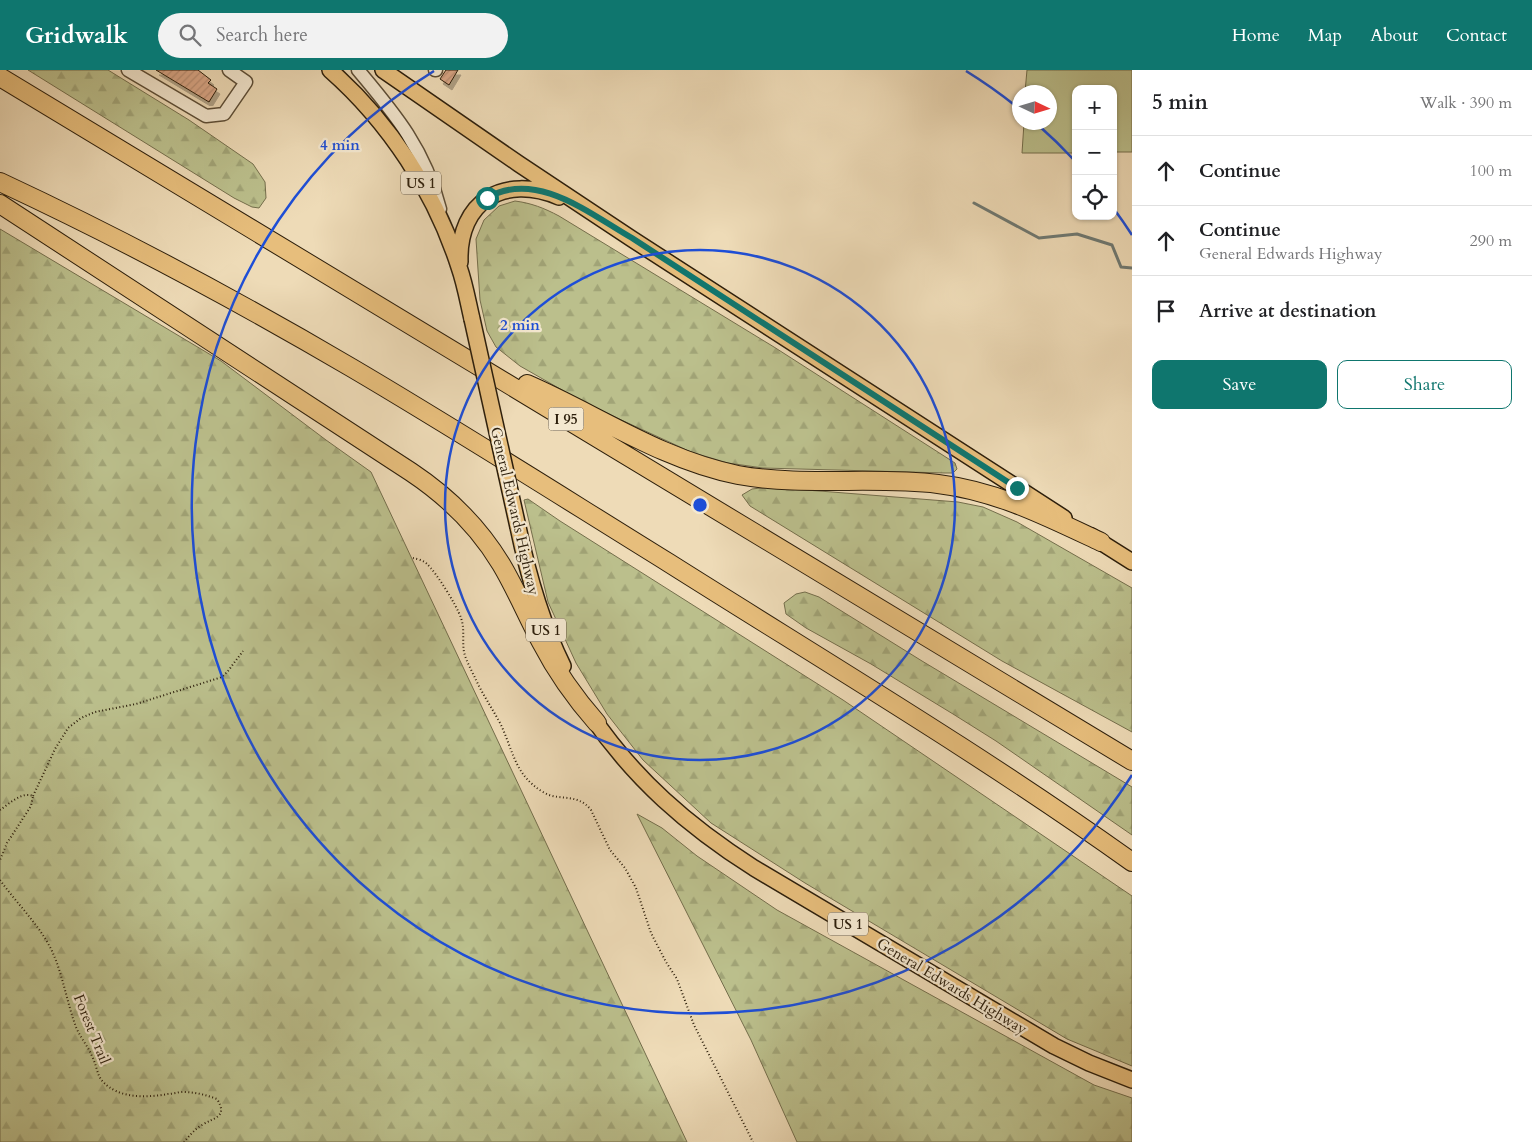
<!DOCTYPE html>
<meta charset="utf-8">
<style>
body{margin:0;font-family:Cardo,serif;background:#f2f2f2;color:#202124}
.controls{position:absolute;right:15px;top:15px;display:grid;overflow:hidden;border-radius:10px;box-shadow:0 1px 4px #0004}
.controls button{width:45px;height:45px;display:grid;place-items:center;padding:0;border:0;border-bottom:1px solid #e0e0e0;background:#fff;color:#202124;font:25px sans-serif}
.compass{position:absolute;left:1012px;top:15px;width:45px;height:45px;border-radius:50%;background:#fff;box-shadow:0 1px 4px #0004;rotate:94deg}
.stop{position:absolute;width:15px;height:15px;margin:-11px;border:4px solid #0f766e;border-radius:50%;background:#fff}
.stop.end{background:#0f766e;border-color:#fff;box-shadow:0 1px 5px #0008}
.list{margin:0;padding:0;list-style:none}
h2{display:flex;justify-content:space-between;align-items:center;height:65px;margin:0;padding:0 20px;font-size:21px}
h2 small{font-size:16px;font-weight:400;color:#757577}
.list li{display:grid;grid-template-columns:32px 1fr auto;gap:15px;align-items:center;box-sizing:border-box;height:70px;padding:0 20px;border-top:1px solid #e0e0e0}
.list b{display:block;font-size:19px;white-space:nowrap}
.list p{margin:0;font-size:16px;white-space:nowrap;color:#757577}
.list em{font-size:16px;font-style:normal;color:#757577}
.actions{display:flex;gap:10px;padding:15px 20px}
.actions a{flex:1;padding:11px 0;border:1px solid #0f766e;border-radius:10px;text-align:center;font-size:18px;color:#0f766e}
.actions .main{background:#0f766e;color:#fff}
.icon{flex:none;width:28px;height:28px;fill:none;stroke:currentColor;stroke-width:2;stroke-linecap:round;stroke-linejoin:round}
.map{position:relative;flex:none;width:1132px;height:1072px;overflow:hidden}
header{display:flex;align-items:center;gap:30px;box-sizing:border-box;height:70px;padding:0 25px;background:#0f766e;color:#fff}
header strong{font-size:24px}
nav{display:flex;gap:28px;margin-inline-start:auto;font-size:18px}
.search{width:350px;height:45px;background:#f2f2f2;display:flex;align-items:center;gap:12px;box-sizing:border-box;padding:0 18px;border-radius:28px;color:#757577;font-size:19px}
main{display:flex}
aside{flex:1;background:#fff}
.map>svg:first-child{display:block}
</style>
<header>
<strong>Gridwalk</strong>
<div class="search"><svg class="icon" aria-label="search" viewBox="0 0 24 24"><circle cx="10" cy="10" r="6"/><path d="M15 15l6 6"/></svg>Search here</div>
<nav><a>Home</a><a>Map</a><a>About</a><a>Contact</a></nav>
</header>
<main>
<div class="map">
<svg width="1132" height="1072" viewBox="0 0 1132 1072">
<defs>
<pattern id="forest-firs" width="22" height="20" patternUnits="userSpaceOnUse" patternTransform="scale(1.25)"><rect width="22" height="20" fill="#bbbf8c"/><path d="M5 1l3.5 6h-7zM16 11l3.5 6h-7z" fill="#a1a477"/></pattern>
<pattern id="building-hatch" width="6" height="6" patternUnits="userSpaceOnUse" patternTransform="scale(1.25)"><rect width="6" height="6" fill="#d9a686"/><path d="M-1 1l2-2M0 6l6-6M5 7l2-2" fill="none" stroke="#ba8e72"/></pattern>
<filter id="shadow"><feDropShadow dx="3" dy="5" stdDeviation="0" flood-color="#0004"/></filter>
</defs>
<rect width="100%" height="100%" fill="#eedbb7"/>
<filter id="stains"><feTurbulence type="fractalNoise" baseFrequency=".004" numOctaves="4"/><feColorMatrix values="0 0 0 0 .2 0 0 0 0 .09 0 0 0 0 .02 0 0 0 .5 -.17"/></filter>
<radialGradient id="worn" r=".72"><stop offset=".6" stop-color="#630" stop-opacity="0"/><stop offset="1" stop-color="#630" stop-opacity=".3"/></radialGradient>
<!-- grass -->
<path fill="#bbbf8c" stroke="#746e4c" d="M1027 0H1132V82H1113V19H1076V83H1022L1024 53 1050 52V22H1025Z"/>
<!-- forest -->
<path fill="url(#forest-firs)" stroke="#746e4c" d="M28 0H108L189 50 253 94 265 112 266 128 259 138 252 137 234 128Z
M515 131C531 133 544 138 559 146L774 277 955 393 957 399 953 403H945L763 398 728 393 691 382 617 348 576 328 520 296 496 277 487 261 480 230 476 169 484 150 499 136Z
M0 159 221 291 326 370 371 402 687 1072H0Z
M769 417 958 432 983 437 1017 452 1132 518V662L1002 591 750 436 742 425 752 419Z
M528 429 560 451 843 630 1132 826V996L1067 969 805 813 711 753 643 690 607 644 576 593 548 532 524 430Z
M805 522 819 527 922 591 1132 717V765L996 671 953 644 871 594 806 558 786 544 784 533 796 524Z
M637 744 662 758 697 786 777 840 1094 1015 1132 1028V1072H797L751 970Z"/>
<g fill="none" stroke-linecap="round" stroke-linejoin="round">
<!-- stream -->
<path stroke="#707a73" stroke-width="3" d="M974 133 1039 168 1077 164 1112 175 1121 197 1132 198"/>
</g>
<!-- building -->
<path fill="url(#building-hatch)" stroke="#2c1e0b" filter="url(#shadow)" d="M156 0H198L211 10 208 13 217 19 209 32Z
M446 0H458L449 15 440 9Z"/>
<g fill="none" stroke-linecap="round" stroke-linejoin="round">
<defs>
<path id="minor" d="M128 0 206 46 224 44 246 12 229 0
M358 0C396 45 425 80 440 139
M435 0H436"/>
<path id="major" d="M330 0C389 52 435 122 459 197 465 214 468 232 472 249
M383 0 519 94 632 169 1064 448
M460 192C458 131 504 104 559 127
M518 457C528 505 541 551 563 596
M1091 466 1132 492
M590 644C634 709 688 756 754 798L1054 976 1089 993 1132 1010"/>
<path id="highway" d="M0 7 1132 691
M0 112C120 168 238 231 352 298 459 361 564 428 669 493 824 591 982 685 1132 792
M0 134 411 402C447 426 478 456 501 494 516 519 527 546 541 572 556 601 575 628 597 653
M527 314C596 344 662 390 738 405 804 417 872 406 938 414 997 421 1048 447 1101 472"/>
</defs>
<!-- minor casing -->
<use href="#minor" stroke="#5c4d36" stroke-width="15"/>
<!-- major casing -->
<use href="#major" stroke="#2c1e0b" stroke-width="18"/>
<!-- highway casing -->
<use href="#highway" stroke="#2c1e0b" stroke-width="20"/>
<!-- path -->
<path stroke="#2c1e0b" stroke-width="2" stroke-dasharray="1 2.5" stroke-linecap="butt" d="M413 488C417 489 423 490 427 494 436 502 457 536 461 548 465 559 462 570 464 582 466 591 472 601 476 610 483 625 492 638 500 653 513 679 514 705 543 722 559 732 577 722 591 740L610 780 625 798 636 818 651 863 666 892 677 909 694 955 753 1072
M33 726 55 679 68 658 81 648 95 642 136 634 222 607 228 601 243 581
M0 740C9 734 22 721 33 726L31 736 7 773 0 790
M0 810C17 834 39 854 52 881 63 905 67 933 76 957 80 967 87 975 91 984 100 1001 94 1010 116 1021 131 1028 151 1027 168 1024 173 1024 178 1022 183 1022 195 1022 206 1025 217 1029 228 1047 215 1047 202 1055 195 1059 189 1066 184 1072"/>
<!-- minor -->
<use href="#minor" stroke="#f4e8d0" stroke-width="12"/>
<!-- major -->
<use href="#major" stroke="#e7be7c" stroke-width="15"/>
<!-- highway -->
<use href="#highway" stroke="#e7be7c" stroke-width="18"/>
<defs>
<path id="major-bridge" d="M472 249 518 457"/>
</defs>
<!-- major-bridge casing -->
<use href="#major-bridge" stroke="#2c1e0b" stroke-width="18" stroke-linecap="butt"/>
<!-- major-bridge -->
<use href="#major-bridge" stroke="#e7be7c" stroke-width="15"/>
</g>
<g fill="none" stroke-linecap="round" stroke-linejoin="round">
<!-- route -->
<path stroke="#0f766e" stroke-width="6" d="M487 128C536 99 590 144 632 168L1017 418"/>
</g>
<!-- distance rings -->
<g fill="none" stroke="#1d4ed8" stroke-width="2.5">
<circle cx="700" cy="435" r="255"/>
<path d="M1132 705A509 509 0 1 1 434 1M966 1A509 509 0 0 1 1017 37M1037 54A509 509 0 0 1 1075 91M1114 139A509 509 0 0 1 1132 165"/>
</g>
<g text-anchor="middle" dominant-baseline="central" stroke-width="4.5" stroke-linejoin="round" paint-order="stroke">
<!-- shield labels -->
<g fill="#f4e8d0" stroke="#685b46" stroke-width="1">
<rect x="401" y="101.5" width="40" height="23" rx="4"/>
<rect x="548.5" y="337.5" width="35" height="23" rx="4"/>
<rect x="526" y="548.5" width="40" height="23" rx="4"/>
<rect x="828" y="842.5" width="40" height="23" rx="4"/>
</g>
<g font-size="14" font-weight="bold" fill="#2c1e0b">
<text x="421" y="113">US 1</text>
<text x="566" y="349">I 95</text>
<text x="546" y="560">US 1</text>
<text x="848" y="854">US 1</text>
</g>
<!-- street labels -->
<g font-size="15" fill="#2c1e0b" stroke="#f4e8d0">
<text transform="translate(515 441) rotate(77)">General Edwards Highway</text>
<text transform="translate(952 916) rotate(31)">General Edwards Highway</text>
<text transform="translate(92 959) rotate(68)">Forest Trail</text>
</g>
</g>
<circle cx="700" cy="435" r="8" fill="#1d4ed8" stroke="#f4e8d0" stroke-width="2.5"/>
<g font-size="15" text-anchor="middle" font-weight="bold" fill="#1d4ed8" stroke="#f4e8d0" stroke-width="4.5" stroke-linejoin="round" paint-order="stroke">
<text x="340" y="80">4 min</text>
<text x="520" y="260">2 min</text>
</g>
<rect width="100%" height="100%" filter="url(#stains)"/>
<rect width="100%" height="100%" fill="url(#worn)"/>
</svg>
<div class="controls">
<button>+</button>
<button>−</button>
<button><svg class="icon" aria-label="locate" viewBox="0 0 24 24"><circle cx="12" cy="12" r="6"/><path d="M12 2v4M12 18v4M2 12h4M18 12h4"/></svg></button>
</div>
<svg class="compass" viewBox="-18 -18 36 36"><path d="M0-13l5 13h-10z" fill="#e53935"/><path d="M0 13l5-13h-10z" fill="#757577"/></svg>
<div class="stop" style="left:487px;top:128px"></div>
<div class="stop end" style="left:1017px;top:418px"></div>
</div>
<aside>
<h2>5 min<small>Walk · 390 m</small></h2>
<ul class="list">
<li><svg class="icon" aria-label="ahead" viewBox="0 0 24 24"><path d="M12 20V5M6 11l6-6 6 6"/></svg><div><b>Continue</b></div><em>100 m</em></li>
<li><svg class="icon" aria-label="ahead" viewBox="0 0 24 24"><path d="M12 20V5M6 11l6-6 6 6"/></svg><div><b>Continue</b><p>General Edwards Highway</p></div><em>290 m</em></li>
<li><svg class="icon" aria-label="arrive" viewBox="0 0 24 24"><path d="M6 21V4h12l-3 4 3 4H6"/></svg><div><b>Arrive at destination</b></div></li>
</ul>
<div class="actions"><a class="main">Save</a><a>Share</a></div>
</aside>
</main>
